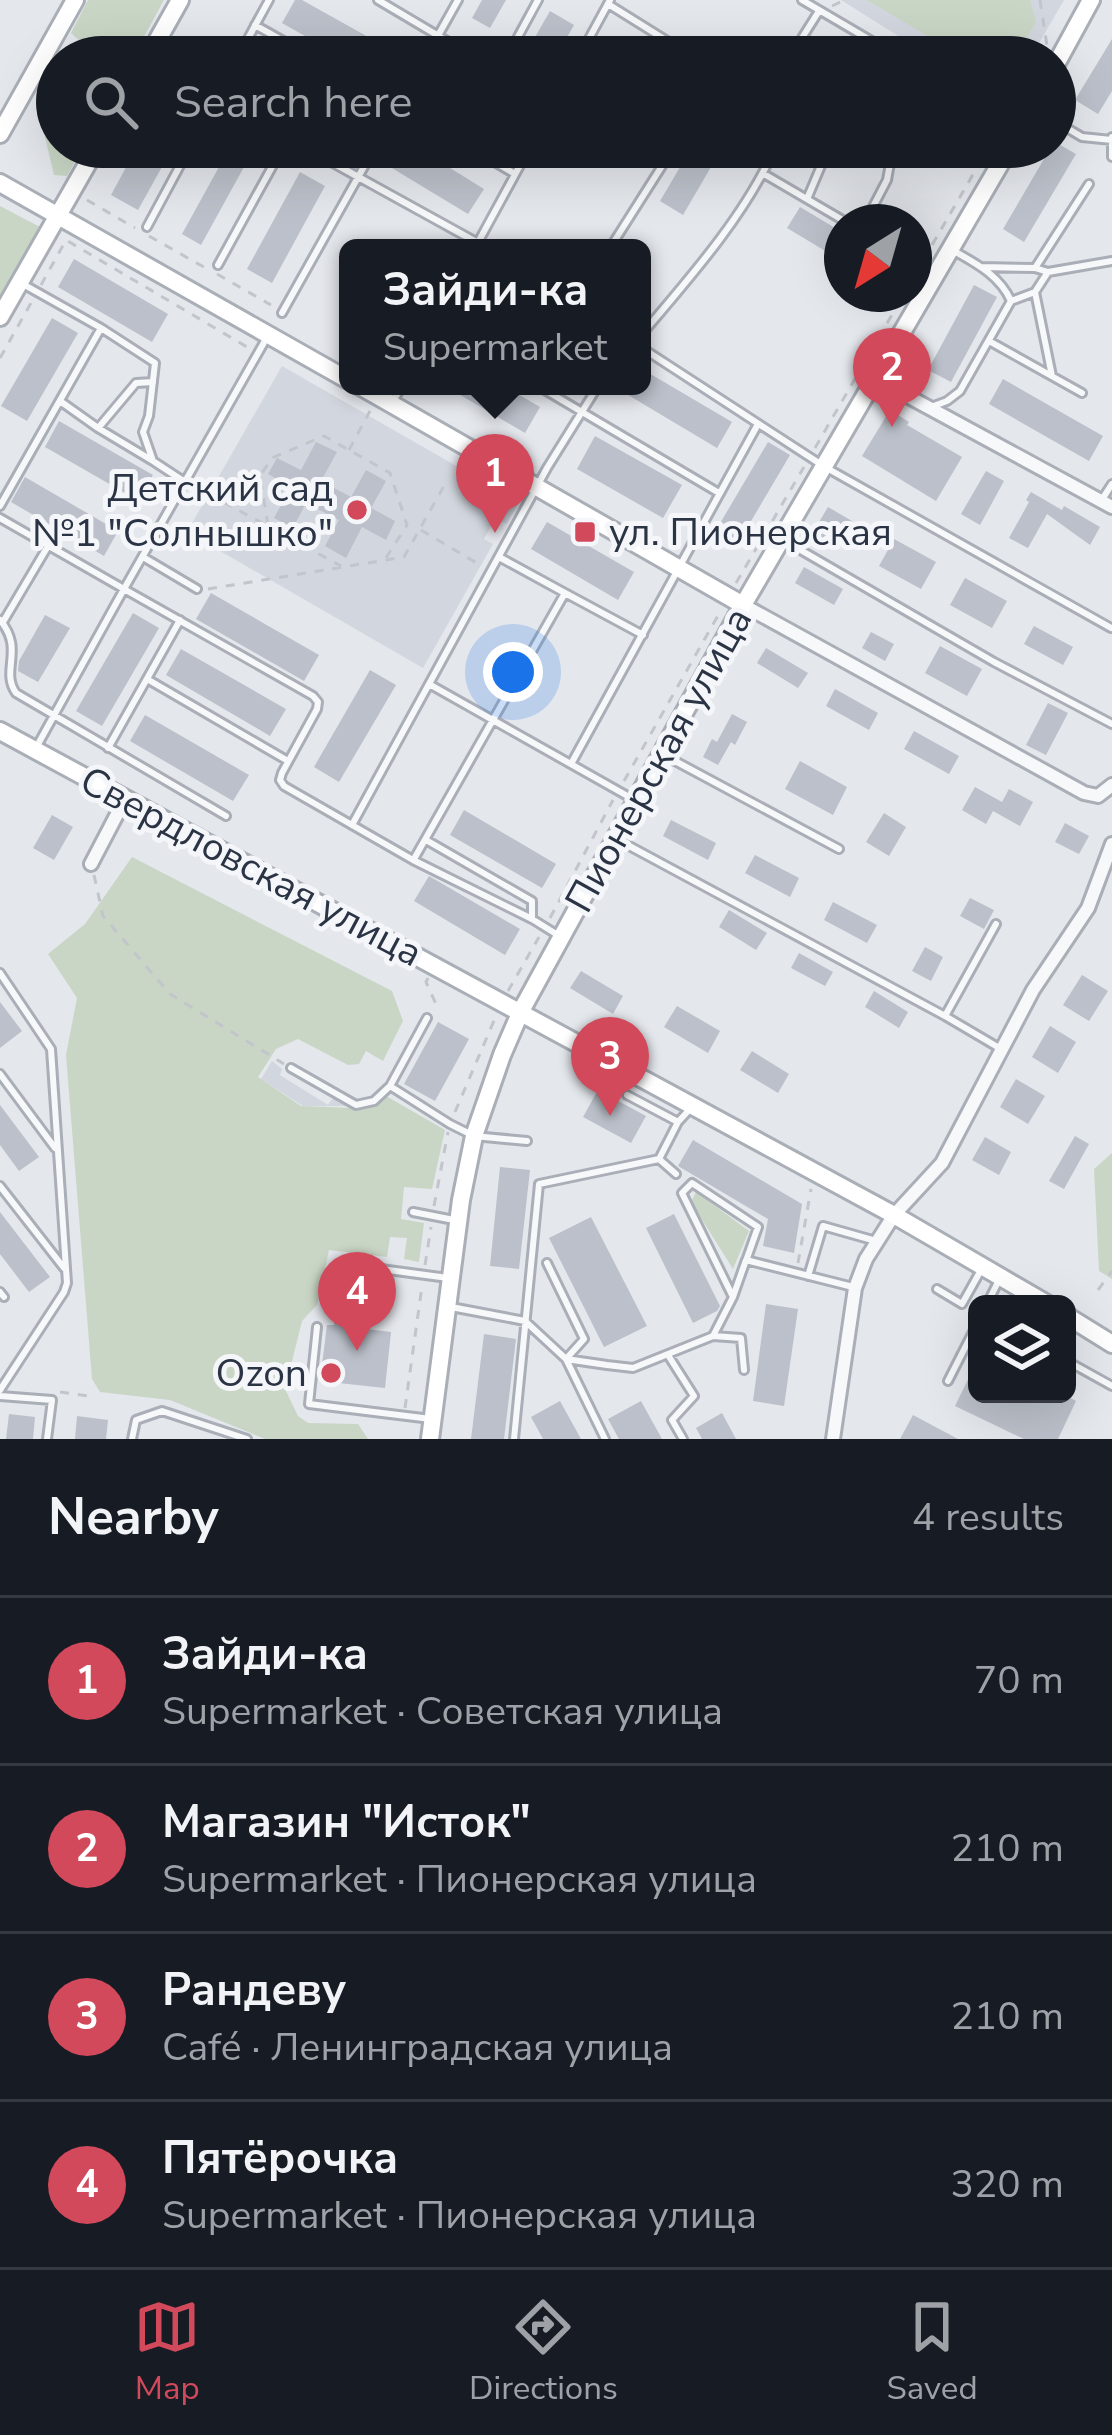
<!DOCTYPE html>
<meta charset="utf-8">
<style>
body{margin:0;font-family:"Nunito Sans",sans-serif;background:#20242c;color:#f1f3f6}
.controls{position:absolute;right:36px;bottom:36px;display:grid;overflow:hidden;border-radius:18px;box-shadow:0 12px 48px #0002}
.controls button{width:108px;height:108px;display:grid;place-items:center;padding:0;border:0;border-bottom:3px solid #363941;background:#171b24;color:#f1f3f6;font:60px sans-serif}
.compass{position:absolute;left:824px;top:204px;width:108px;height:108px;border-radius:50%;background:#171b24;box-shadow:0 12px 48px #0002;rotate:217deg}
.you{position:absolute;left:513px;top:672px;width:42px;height:42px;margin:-30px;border:9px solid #fff;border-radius:50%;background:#1a73e8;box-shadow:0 0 0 18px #1a73e833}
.badge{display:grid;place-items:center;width:78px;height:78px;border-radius:50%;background:#d1495b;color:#fff;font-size:39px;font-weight:700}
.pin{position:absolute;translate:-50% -99px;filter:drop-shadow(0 3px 6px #0008)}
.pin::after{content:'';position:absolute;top:63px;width:42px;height:36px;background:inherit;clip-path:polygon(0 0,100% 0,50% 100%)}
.popup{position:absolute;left:339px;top:239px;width:312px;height:156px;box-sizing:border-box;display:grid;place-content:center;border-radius:18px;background:#171b24;filter:drop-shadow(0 3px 9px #0005);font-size:39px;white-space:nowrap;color:#9ea1a6}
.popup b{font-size:45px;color:#f1f3f6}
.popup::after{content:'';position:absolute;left:50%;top:100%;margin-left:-24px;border:24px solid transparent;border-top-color:#171b24}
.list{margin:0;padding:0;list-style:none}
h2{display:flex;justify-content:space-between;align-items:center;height:156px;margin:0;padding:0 48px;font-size:51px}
h2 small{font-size:39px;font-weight:400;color:#9ea1a6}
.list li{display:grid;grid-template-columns:78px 1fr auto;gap:36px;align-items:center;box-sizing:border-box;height:168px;padding:0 48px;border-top:3px solid #363941}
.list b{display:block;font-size:45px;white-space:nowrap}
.list p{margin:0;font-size:39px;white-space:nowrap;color:#9ea1a6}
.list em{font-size:39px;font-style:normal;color:#9ea1a6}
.icon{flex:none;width:66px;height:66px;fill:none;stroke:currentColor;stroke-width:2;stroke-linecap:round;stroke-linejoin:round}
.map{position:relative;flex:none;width:1112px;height:1439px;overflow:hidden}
.search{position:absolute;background:#171b24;box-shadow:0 12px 48px #0002;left:36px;right:36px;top:36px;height:132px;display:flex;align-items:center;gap:30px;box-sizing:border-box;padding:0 42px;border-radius:66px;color:#9ea1a6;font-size:45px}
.sheet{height:828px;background:#171b24}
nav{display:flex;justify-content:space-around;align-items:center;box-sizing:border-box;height:168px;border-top:3px solid #363941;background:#171b24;font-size:33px;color:#9ea1a6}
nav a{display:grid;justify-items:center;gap:6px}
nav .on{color:#d1495b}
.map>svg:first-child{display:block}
</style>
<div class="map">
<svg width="1112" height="1439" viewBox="0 0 1112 1439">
<rect width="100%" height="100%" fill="#e4e7ec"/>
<!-- built -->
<path fill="#d2d6de" d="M841 0H1064L1031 57H932Z
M282 366 519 502 507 524 495 519 484 539 493 544 423 668 187 532Z
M272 1061 282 1069 280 1075 328 1105 333 1098 347 1106H303L261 1079Z"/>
<!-- green -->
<path fill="#c9d6c5" d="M88 0H164L133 57C110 57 87 49 71 33Z
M867 0H1030L1036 22 1019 50 1006 57H963Z
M57 64V147H83L67 176 54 175 39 112Z
M0 206 40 227 0 296Z
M132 857 392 991 403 1021 383 1061 366 1051 359 1064 348 1065 298 1039 276 1049 258 1077 301 1106 353 1108 386 1096 445 1130 432 1189 404 1187 401 1219 424 1223 419 1262 404 1259 407 1238 390 1237 387 1257 329 1250 317 1305 302 1321 285 1389 298 1416 308 1423 358 1424 368 1439H265L170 1400 100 1392 92 1379 66 1055 77 998 48 954 85 924Z
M1112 1153V1279L1099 1271 1094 1169Z
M696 1192 749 1231 733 1269 691 1202Z"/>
<!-- building -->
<path fill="#bbc0ca" d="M295 0H302L404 57H342L282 23Z
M482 0H506L490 28 472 18Z
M550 11 574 25 556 57H550L530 46Z
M1112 39V91L1098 114 1075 100Z
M1055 142 1076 154 1024 242 1003 229 1051 147H1055Z
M137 147H173L138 210 111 195Z
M230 147H255L201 245 182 234Z
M382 147H416L484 189 468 214 377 159Z
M692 147H704L718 155 683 215 660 201Z
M300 172 325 186 272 283 247 269Z
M800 207 842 232V261L787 228Z
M74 259 168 314 152 342 58 287Z
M974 285 997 297 951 382 928 370Z
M52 318 78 333 27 421 1 406Z
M642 369 732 422 717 448 613 386H642Z
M1003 379 1103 436 1089 461 989 404Z
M445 386H504L540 407 525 433Z
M890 410 909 422 907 425 962 457 936 501 862 456Z
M59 421 153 475 139 501 45 447Z
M595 436 682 485 663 518 577 469Z
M316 442 337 452 321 481 351 497 366 470 386 481 371 508 395 521 386 540 362 527 346 558 325 546 339 520 306 503 293 528 274 518 291 487 268 474 277 458 301 470Z
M768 442 790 455 734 550 712 537Z
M986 471 1004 481 980 525 961 514Z
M25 477 118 531 104 556 11 502Z
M1031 492 1062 510 1064 506 1100 527 1090 545 1047 514 1028 548 1009 538 1029 502 1026 500Z
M828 507 852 521 837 547 813 532Z
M547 522 634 572 618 600 531 549Z
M894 539 936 562 921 589 879 566Z
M804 567 843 589 834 605 795 583Z
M965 578 1007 601 992 628 950 605Z
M211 593 319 655 304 681 196 619Z
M133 613 159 628 102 726 76 711Z
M45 615 70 628 38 682 18 671 19 661Z
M1034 626 1073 647 1063 665 1024 644Z
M871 632 894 644 885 661 862 648Z
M940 646 982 669 967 696 925 673Z
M766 648 808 673 798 688 757 663Z
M181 649 286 709 270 736 166 675Z
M370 670 396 685 339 782 314 767Z
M835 689 878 713 869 730 826 706Z
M1048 703 1068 713 1046 755 1026 745Z
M732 714 747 722 735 745 731 742 718 765 703 757 712 739 717 742Z
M145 715 249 775 233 801 130 741Z
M914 731 959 756 949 774 904 749Z
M800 761 847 787 833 815 785 789Z
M975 787 1002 802 1009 789 1033 802 1020 826 993 811 986 824 962 810Z
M464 810 556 864 542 888 450 835Z
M884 813 906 827 889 856 866 842Z
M52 815 73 827 54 860 33 848Z
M671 820 716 843 708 860 663 836Z
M1065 823 1089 836 1079 854 1055 842Z
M755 855 799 878 790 897 745 873Z
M429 876 520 929 505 955 414 901Z
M970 898 994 910 984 929 960 916Z
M833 902 877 925 867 943 824 920Z
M729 910 767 933 756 950 719 927Z
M925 947 943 957 931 981 912 971Z
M799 953 833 972 825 986 791 968Z
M581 971 623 996 613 1014 570 988Z
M1082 975 1108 991 1089 1021 1063 1005Z
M874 991 908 1012 899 1028 865 1007Z
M0 1002 22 1031 0 1048Z
M677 1006 720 1031 708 1053 664 1027Z
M438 1022 469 1039 435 1101 404 1084Z
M1050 1026 1076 1042 1058 1073 1032 1057Z
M752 1051 789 1074 778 1093 740 1070Z
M1016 1079 1045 1096 1028 1124 1000 1107Z
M598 1090 646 1116 631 1143 583 1117Z
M0 1105 39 1157 19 1171 0 1145Z
M1075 1136 1089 1144 1064 1189 1049 1181Z
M985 1137 1011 1152 999 1175 972 1160Z
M693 1140 802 1204 794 1253 763 1246 768 1219 678 1166Z
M500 1167 530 1170 519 1269 490 1266Z
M0 1212 50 1277 29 1292 0 1254Z
M674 1214 720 1306 717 1311 693 1323 646 1228Z
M591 1217 647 1326 604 1347 549 1238Z
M338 1260 361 1262 358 1284 363 1290 372 1286 373 1276 395 1278 392 1307 359 1304 358 1328 391 1332 385 1388 320 1381 327 1325H334Z
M766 1304 798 1309 784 1406 753 1401Z
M484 1334 516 1339 504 1439H471Z
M977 1361V1394H1063L1076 1401 1058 1439H1024L955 1406Z
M560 1401 581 1439H543L531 1417Z
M641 1401 662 1439H619L608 1419Z
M722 1413 736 1439H702L696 1428Z
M9 1414 35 1417 33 1439H6Z
M913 1415 958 1439H900Z
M77 1416 108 1420 106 1439H75Z"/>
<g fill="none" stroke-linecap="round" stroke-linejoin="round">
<defs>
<path id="lane" d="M378 0 474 57
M802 0 899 57
M608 4 693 57
M255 25 312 57
M238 57 269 0
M426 57 458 0
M507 57 538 0
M579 57 610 0
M790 57 819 11
M1055 121 1082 137 1112 140
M1112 137V157
M304 147 478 243
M469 147 515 174
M325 158 331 147
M764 174 846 222
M807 199 826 154V147
M865 222 887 180 893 147
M147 227 190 147
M475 248 530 147
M610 248 674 147
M218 265 283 147
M981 267 1035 268 1048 272
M1035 268 1089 184
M21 283 101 328
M1011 301 1035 292
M282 313 375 147
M642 334C688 280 748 212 775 147
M266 339 124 589 313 696 318 702 317 709 282 773 280 780 284 786 413 860 532 919 561 937
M989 341 1082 393
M642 348 825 467 1111 628
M1052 376 1035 292 1048 272 1112 261
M538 386 719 493
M60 401 98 428 153 461
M392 403 402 386
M931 407 947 401 960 391 1011 301C1000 276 977 264 954 251
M99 427 136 383 153 382
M1101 501 1112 484
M0 506 101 328 155 363 149 416 143 432 153 461 185 482
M0 518 124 589 37 746
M785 541 994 662 1112 724
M143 557 197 589
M565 593 643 635
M0 620C25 650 0 670 16 693L226 816
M3 622 48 546
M147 679 288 761
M429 684 631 798
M108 748 180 620
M662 754 839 849
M571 764 758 424
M352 825 547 468 598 386
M426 840 532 901V919
M620 841 945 1016 1001 1049
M414 859 565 593 499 557
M0 973 51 1049 67 1283 64 1292 0 1390
M945 1016 996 924
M291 1068 356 1105 374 1101 390 1086 450 1124 474 1136 527 1141
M0 1074 55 1148
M390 1086 427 1018
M627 1095 678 1122
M676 1174 659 1159 678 1122 690 1109
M0 1186 64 1268
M413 1212 454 1220
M547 1263 584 1339 566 1359 605 1439
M808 1276 823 1226 876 1241
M365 1283 366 1267 448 1278
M937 1289 962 1304 981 1270
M0 1292 4 1297
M733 1297 682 1193 692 1183 758 1227 747 1258
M987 1304 999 1280
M451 1307 525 1321 566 1359 607 1365 633 1368 713 1336 733 1297 746 1260 853 1287
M317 1327 309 1404 431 1419
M713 1336 741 1338 744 1370
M668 1355 694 1396 672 1420 683 1439
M1067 1361 1112 1386
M948 1381 977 1324
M0 1396 52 1400 47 1439
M132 1439 136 1420 162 1411 247 1439
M514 1439 539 1184 659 1159"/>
<path id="street" d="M876 379 1112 507
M743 605 1084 793 1098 796 1112 785
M91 864 125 799
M833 1439 855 1288 866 1259 894 1215 942 1163 1033 990 1088 908 1112 844"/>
<path id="secondary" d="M148 57 180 0
M1055 66 1091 0
M0 134 75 0
M0 183 348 380
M0 317 97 147
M360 386 743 605
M0 731 894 1215 1047 1304
M1067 1316 1112 1344
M430 1439 461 1200 474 1136 502 1055 521 1011 743 605 1010 147"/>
</defs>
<!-- lane casing -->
<use href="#lane" stroke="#a9aeb7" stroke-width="12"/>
<!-- street casing -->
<use href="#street" stroke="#a9aeb7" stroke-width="18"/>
<!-- secondary casing -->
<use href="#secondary" stroke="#a9aeb7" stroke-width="22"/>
<!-- path -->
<path stroke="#c2c5cb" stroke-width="3" stroke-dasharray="9 9" stroke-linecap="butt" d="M1040 0 1047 46
M832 6 845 0
M1055 92 1063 78
M87 200 135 228
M149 236 209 270
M217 274 271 305
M914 276 989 147
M41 285 66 240 247 347
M0 358 31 303
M815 448 904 294
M349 450 370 411
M192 485 341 566
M218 493 239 481 258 477
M268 525 260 476 272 458 324 436 390 473 407 525 384 561
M421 530 480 565
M736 583 804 467
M208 589 404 557 444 486
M624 781 720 612
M94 875 103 916 170 994 284 1064
M550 918 613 800
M428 978 426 982 436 1004 434 1007
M508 991 539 937
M455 1112 496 1016
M434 1206 448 1132
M798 1263 811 1189
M425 1265 431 1227
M1098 1290 1112 1271
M60 1392 89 1396
M405 1408 422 1286"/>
<!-- lane -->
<use href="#lane" stroke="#f7f8fa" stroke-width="6"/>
<!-- street -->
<use href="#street" stroke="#f7f8fa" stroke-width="12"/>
<!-- secondary -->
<use href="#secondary" stroke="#fff" stroke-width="16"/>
</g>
<!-- markers -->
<g fill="#d1495b" stroke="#f4f6f9" stroke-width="4.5">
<circle cx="357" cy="510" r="12"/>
<rect x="573" y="520" width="24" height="24" rx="6"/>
<circle cx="331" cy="1373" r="12"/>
</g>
<g text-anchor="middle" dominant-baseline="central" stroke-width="10" stroke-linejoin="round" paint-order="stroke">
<!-- poi labels -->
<g font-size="39" fill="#2b3445" stroke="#f4f6f9" text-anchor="end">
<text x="333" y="488">Детский сад<tspan x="333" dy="45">№1 "Солнышко"</tspan></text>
<text x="609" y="532" text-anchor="start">ул. Пионерская</text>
<text x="307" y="1373">Ozon</text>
</g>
<!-- street labels -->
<g font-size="39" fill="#2b3445" stroke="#f4f6f9">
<text transform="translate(659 760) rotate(-61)">Пионерская улица</text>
<text transform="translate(251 867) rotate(28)">Свердловская улица</text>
</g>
</g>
</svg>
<div class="controls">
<button><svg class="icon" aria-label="layers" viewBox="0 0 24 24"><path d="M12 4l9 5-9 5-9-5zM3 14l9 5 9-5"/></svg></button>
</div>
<svg class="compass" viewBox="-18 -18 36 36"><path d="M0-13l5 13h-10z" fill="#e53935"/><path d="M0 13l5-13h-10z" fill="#9ea1a6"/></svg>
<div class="you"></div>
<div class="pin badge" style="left:495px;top:533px">1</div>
<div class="popup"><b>Зайди-ка</b>Supermarket</div>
<div class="pin badge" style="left:892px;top:427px">2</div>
<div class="pin badge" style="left:610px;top:1116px">3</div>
<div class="pin badge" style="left:357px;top:1351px">4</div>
<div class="search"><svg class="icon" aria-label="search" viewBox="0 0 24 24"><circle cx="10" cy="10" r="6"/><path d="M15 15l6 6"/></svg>Search here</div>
</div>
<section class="sheet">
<h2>Nearby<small>4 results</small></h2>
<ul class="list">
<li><span class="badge">1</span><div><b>Зайди-ка</b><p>Supermarket · Советская улица</p></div><em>70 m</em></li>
<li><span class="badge">2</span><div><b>Магазин &quot;Исток&quot;</b><p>Supermarket · Пионерская улица</p></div><em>210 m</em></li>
<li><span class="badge">3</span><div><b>Рандеву</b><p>Café · Ленинградская улица</p></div><em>210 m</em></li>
<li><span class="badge">4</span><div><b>Пятёрочка</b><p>Supermarket · Пионерская улица</p></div><em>320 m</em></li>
</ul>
</section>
<nav>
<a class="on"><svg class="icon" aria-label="map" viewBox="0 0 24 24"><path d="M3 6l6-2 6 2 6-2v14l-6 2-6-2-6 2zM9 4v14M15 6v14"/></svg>Map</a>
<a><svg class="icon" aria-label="directions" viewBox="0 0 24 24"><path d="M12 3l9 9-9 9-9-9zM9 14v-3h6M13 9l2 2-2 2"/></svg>Directions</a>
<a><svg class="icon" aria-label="saved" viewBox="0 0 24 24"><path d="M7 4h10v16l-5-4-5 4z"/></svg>Saved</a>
</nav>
